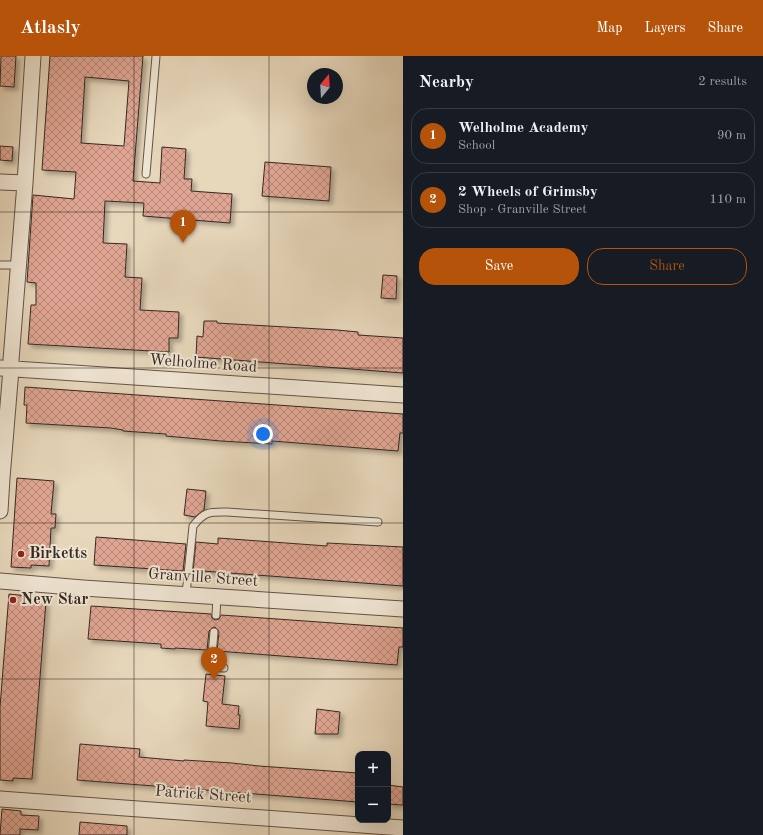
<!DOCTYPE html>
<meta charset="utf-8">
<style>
body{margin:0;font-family:"Old Standard TT",serif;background:#20242c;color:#f1f3f6}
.controls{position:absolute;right:12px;bottom:12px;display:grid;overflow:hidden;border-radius:8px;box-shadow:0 4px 16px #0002}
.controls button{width:36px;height:36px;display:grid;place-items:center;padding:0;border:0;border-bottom:1px solid #363941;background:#171b24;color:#f1f3f6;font:20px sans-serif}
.compass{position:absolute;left:307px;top:12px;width:36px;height:36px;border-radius:50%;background:#171b24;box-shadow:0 4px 16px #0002;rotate:18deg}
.you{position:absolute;left:263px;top:378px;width:14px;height:14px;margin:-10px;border:3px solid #fff;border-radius:50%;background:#1a73e8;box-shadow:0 0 0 6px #1a73e833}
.badge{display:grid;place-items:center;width:26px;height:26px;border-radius:50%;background:#b45309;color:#fff;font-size:13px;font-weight:700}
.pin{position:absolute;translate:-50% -33px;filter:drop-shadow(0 1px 2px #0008)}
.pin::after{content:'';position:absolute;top:21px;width:14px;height:12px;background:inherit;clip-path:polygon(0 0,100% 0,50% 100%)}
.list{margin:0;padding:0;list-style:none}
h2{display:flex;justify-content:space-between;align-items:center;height:52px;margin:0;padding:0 16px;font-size:17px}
h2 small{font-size:13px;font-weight:400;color:#9ea1a6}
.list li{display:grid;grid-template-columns:26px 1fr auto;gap:12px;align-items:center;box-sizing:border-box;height:56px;margin:0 8px 8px;padding:0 8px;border:1px solid #363941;border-radius:16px}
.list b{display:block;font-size:15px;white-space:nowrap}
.list p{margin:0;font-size:13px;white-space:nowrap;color:#9ea1a6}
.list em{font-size:13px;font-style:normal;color:#9ea1a6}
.actions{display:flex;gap:8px;padding:12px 16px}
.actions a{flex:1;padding:9px 0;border:1px solid #b45309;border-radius:16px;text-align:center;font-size:14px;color:#b45309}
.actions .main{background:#b45309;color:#fff}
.map{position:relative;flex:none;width:403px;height:779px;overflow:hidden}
header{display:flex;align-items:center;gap:24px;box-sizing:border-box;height:56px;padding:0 20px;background:#b45309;color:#fff}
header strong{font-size:19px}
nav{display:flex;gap:22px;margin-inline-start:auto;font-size:14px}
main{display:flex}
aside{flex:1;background:#171b24}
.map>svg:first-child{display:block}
</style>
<header>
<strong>Atlasly</strong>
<nav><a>Map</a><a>Layers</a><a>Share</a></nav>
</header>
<main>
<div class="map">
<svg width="403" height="779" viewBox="0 0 403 779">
<defs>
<pattern id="building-cross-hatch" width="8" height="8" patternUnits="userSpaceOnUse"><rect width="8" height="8" fill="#e1a693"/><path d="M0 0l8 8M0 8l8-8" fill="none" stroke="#b78778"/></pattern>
<filter id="shadow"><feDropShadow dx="3.5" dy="3.5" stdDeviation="2" flood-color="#0004"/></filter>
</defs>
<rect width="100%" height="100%" fill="#e7d7bb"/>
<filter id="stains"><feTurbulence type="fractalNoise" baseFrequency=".005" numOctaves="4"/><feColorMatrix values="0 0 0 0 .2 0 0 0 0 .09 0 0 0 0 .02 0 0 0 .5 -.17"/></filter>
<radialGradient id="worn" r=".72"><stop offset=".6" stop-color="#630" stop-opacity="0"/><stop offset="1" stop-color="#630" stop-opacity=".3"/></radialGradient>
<!-- building -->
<path fill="url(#building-cross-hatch)" stroke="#352822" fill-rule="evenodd" filter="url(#shadow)" d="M1 0H16L14 31 0 30Z
M50 0H143L133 125 160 127 162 91 186 93 184 123H192L191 135 232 138 230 167 143 160 144 147 105 145 103 187 127 188 125 221 142 222 140 254 179 256 178 282H169V296L28 288 31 249H36V227L27 226 33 139 74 143 76 116 42 114ZM85 21 129 25 124 90 81 87Z
M0 90 13 91 12 105 0 104Z
M265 106 331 111 329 145 262 140Z
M383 219 397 220 396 243 381 242Z
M204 265H217V267L337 274 358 276V279L403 282V317L196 301 197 280 203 281Z
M25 331 403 358V377H400L398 395 272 385V388L221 385 166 380V378L123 375V374L111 372 26 367 27 349H24Z
M17 422 54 425 51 458H56L55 472H51L49 510 31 509V512L11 511Z
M187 433 206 435 204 454 195 461 184 459Z
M96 481 186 488 183 515 94 509Z
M218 482 327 490V487L403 491V530L203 515V516H193L196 486 218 488Z
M9 538 28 540 27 543 46 545 32 723 13 722V725L0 724V651Z
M91 550 211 558 212 562 215 564 219 563 221 559 403 572V591H399L397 609 217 595 219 576 218 574 215 571 212 572 209 575 207 594 175 592V593L161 592V588L88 583Z
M206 618 225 620 222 648 239 650 238 659H240L239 673 206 670 208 646 203 645Z
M317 653 340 656 338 678H315Z
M80 688 140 693 139 701 184 705V704L232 707 259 710 358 717V746L77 724Z
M388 729 403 731V749L388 748Z
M2 753 21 755V759L39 760 38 774 20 773V779H0Z
M80 766 127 770V779H79Z"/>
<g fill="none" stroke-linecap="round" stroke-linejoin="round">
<defs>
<path id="service" d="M146 118 156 0
M0 209H18
M186 538 193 470C205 455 209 456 227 456L378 466
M216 559 217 541
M214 576 211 611 224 612"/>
<path id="minor" d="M0 126 25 127
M0 312 403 339
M0 455 2 422 11 313V304L25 127 33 0
M0 525 83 532 403 553
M0 743 403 772"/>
</defs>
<!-- service casing -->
<use href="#service" stroke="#625448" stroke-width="9"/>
<!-- minor casing -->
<use href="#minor" stroke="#625448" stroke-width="17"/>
<!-- service -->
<use href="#service" stroke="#efe5d3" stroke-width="7"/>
<!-- minor -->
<use href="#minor" stroke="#efe5d3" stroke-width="15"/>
</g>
<!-- grid -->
<path fill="none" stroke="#352822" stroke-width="1" stroke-opacity="0.55" d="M134 0V779M269 0V779M0 156H403M0 312H403M0 467H403M0 623H403"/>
<!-- markers -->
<g fill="#8f2418" stroke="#efe5d3" stroke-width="1.5">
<circle cx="21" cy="498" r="4"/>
<circle cx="13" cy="544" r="4"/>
</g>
<g text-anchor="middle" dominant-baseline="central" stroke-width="4" stroke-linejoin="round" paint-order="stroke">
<!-- street labels -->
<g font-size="16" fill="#352822" stroke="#efe5d3">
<text transform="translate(203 308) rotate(4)">Welholme Road</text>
<text transform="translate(203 522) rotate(4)">Granville Street</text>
<text transform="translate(203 739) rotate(4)">Patrick Street</text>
</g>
<!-- poi labels -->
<g font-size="16" font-weight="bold" fill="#352822" stroke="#efe5d3" text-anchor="start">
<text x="29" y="498">Birketts</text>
<text x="21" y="544">New Star</text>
</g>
</g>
<rect width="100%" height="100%" filter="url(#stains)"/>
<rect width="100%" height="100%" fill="url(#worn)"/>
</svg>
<div class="controls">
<button>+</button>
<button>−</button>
</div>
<svg class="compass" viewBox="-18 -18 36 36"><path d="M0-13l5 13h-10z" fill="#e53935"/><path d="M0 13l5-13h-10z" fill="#9ea1a6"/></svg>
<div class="you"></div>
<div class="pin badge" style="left:183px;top:187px">1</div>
<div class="pin badge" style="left:214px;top:624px">2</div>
</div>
<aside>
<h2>Nearby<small>2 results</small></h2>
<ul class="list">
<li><span class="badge">1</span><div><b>Welholme Academy</b><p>School</p></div><em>90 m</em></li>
<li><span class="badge">2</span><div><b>2 Wheels of Grimsby</b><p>Shop · Granville Street</p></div><em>110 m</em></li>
</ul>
<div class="actions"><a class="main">Save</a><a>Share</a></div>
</aside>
</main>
